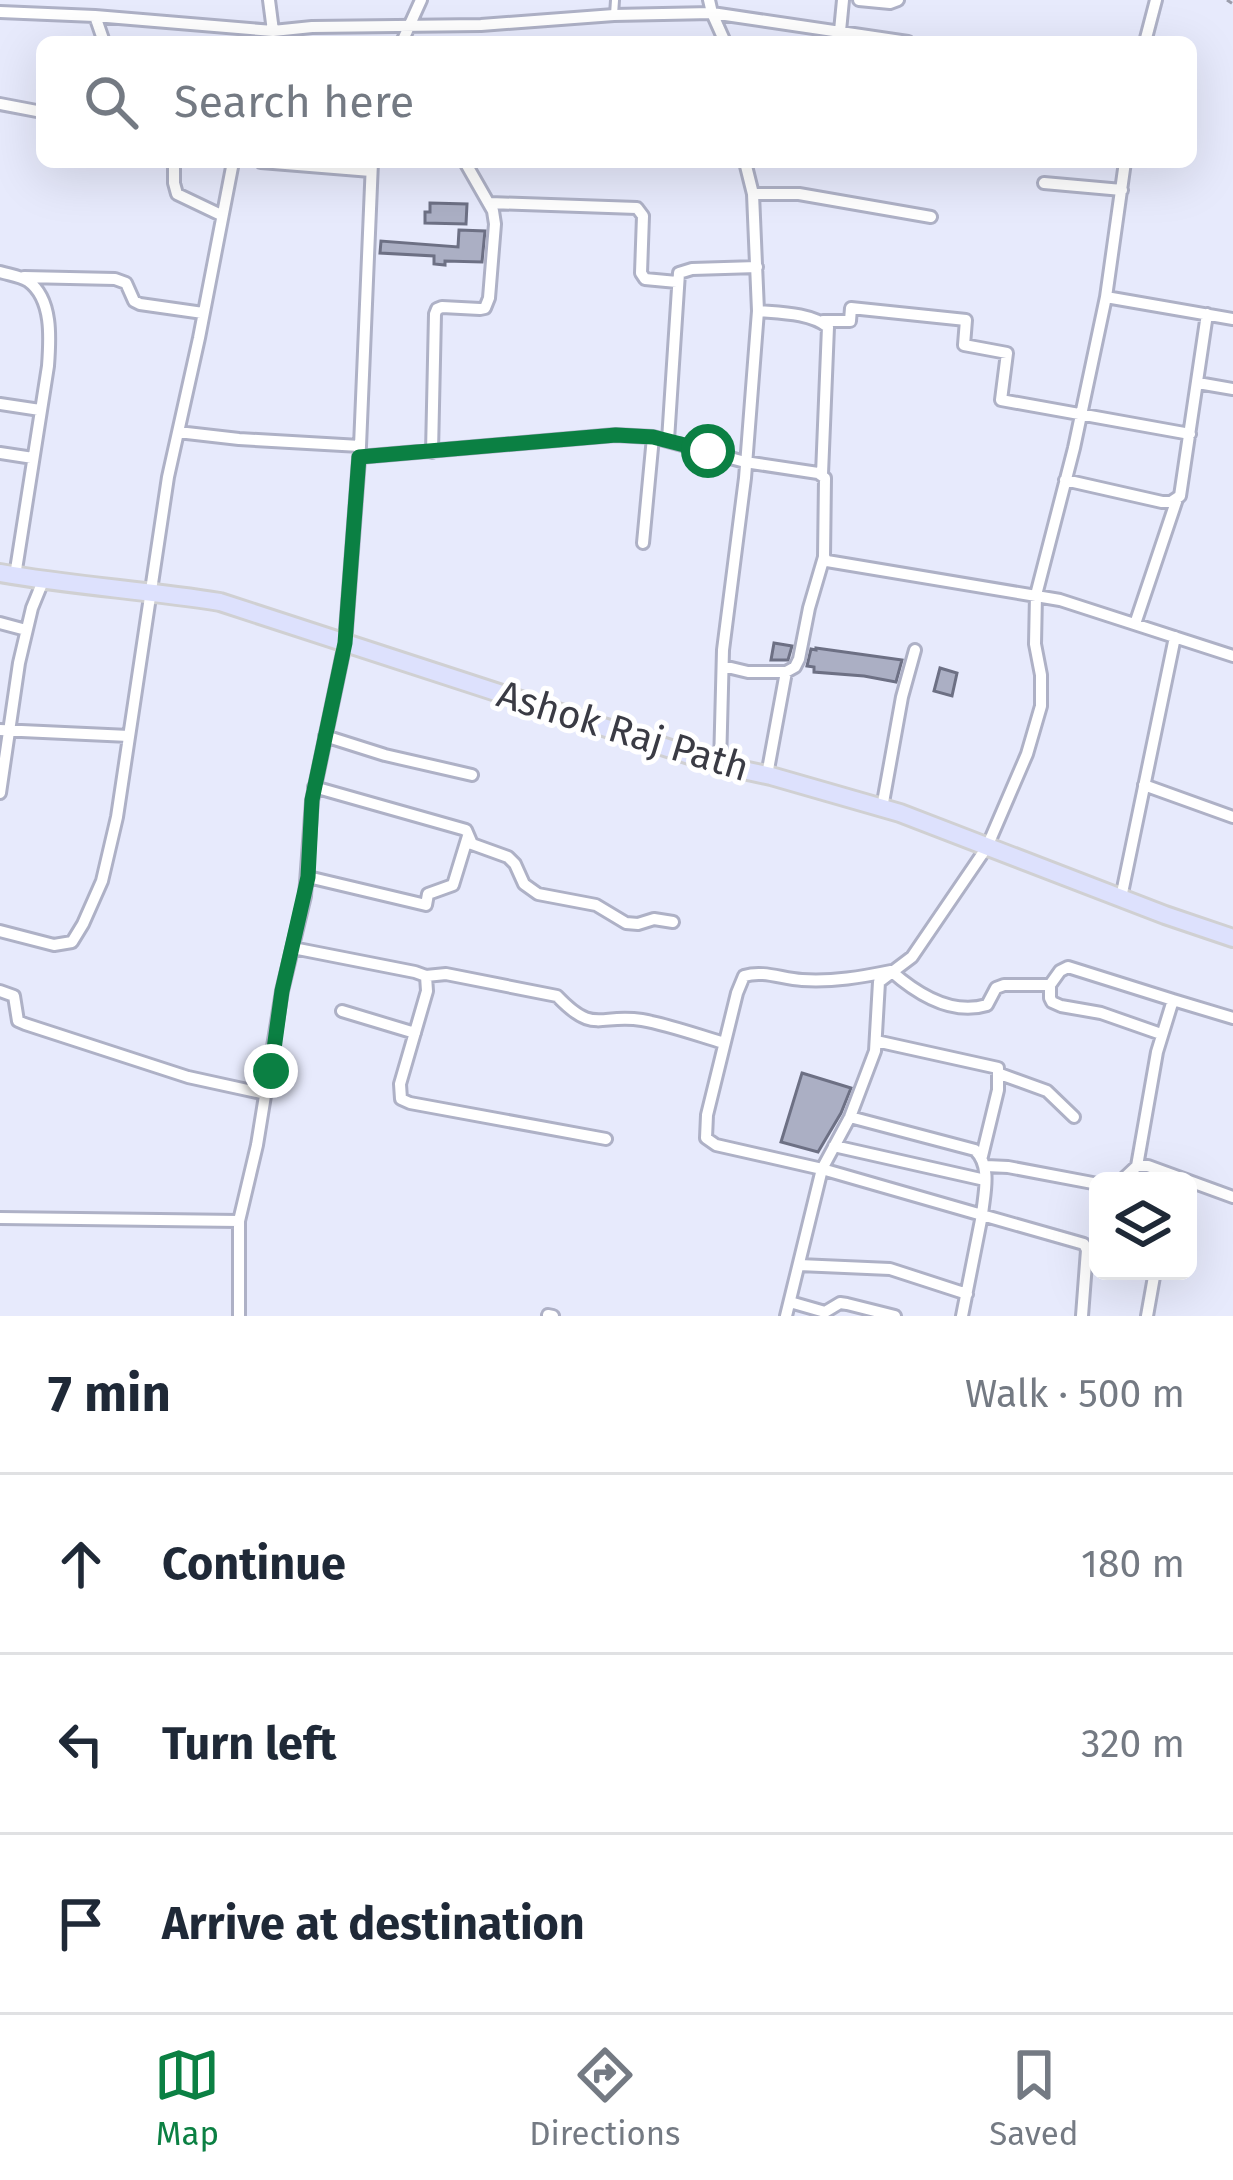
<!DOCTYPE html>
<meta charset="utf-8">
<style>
body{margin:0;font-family:"Fira Sans",sans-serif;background:#f2f2f3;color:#1f2937}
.controls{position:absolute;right:36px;bottom:36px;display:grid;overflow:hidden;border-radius:18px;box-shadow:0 12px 48px #0002}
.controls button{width:108px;height:108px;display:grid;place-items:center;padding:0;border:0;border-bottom:3px solid #e0e1e3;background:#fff;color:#1f2937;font:60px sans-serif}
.stop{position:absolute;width:36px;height:36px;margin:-27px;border:9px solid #0b8043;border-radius:50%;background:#fff}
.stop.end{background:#0b8043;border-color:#fff;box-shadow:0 3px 12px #0008}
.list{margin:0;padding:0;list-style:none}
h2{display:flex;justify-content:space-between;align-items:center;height:156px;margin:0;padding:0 48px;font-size:51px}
h2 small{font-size:39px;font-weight:400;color:#747a83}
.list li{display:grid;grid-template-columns:78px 1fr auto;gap:36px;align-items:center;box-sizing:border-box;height:180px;padding:0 48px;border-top:3px solid #e0e1e3}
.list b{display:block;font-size:45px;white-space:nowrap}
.list em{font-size:39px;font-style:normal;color:#747a83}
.icon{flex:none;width:66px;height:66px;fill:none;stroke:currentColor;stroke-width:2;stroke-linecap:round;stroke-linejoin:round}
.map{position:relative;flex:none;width:1233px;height:1316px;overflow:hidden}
.search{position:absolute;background:#fff;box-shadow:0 12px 48px #0002;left:36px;right:36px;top:36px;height:132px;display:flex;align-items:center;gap:30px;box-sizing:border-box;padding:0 42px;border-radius:18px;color:#747a83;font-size:45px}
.sheet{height:696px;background:#fff}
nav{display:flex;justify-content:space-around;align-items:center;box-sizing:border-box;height:168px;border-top:3px solid #e0e1e3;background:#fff;font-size:33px;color:#747a83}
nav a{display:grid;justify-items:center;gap:6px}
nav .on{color:#0b8043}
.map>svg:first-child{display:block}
</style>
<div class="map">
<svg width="1233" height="1316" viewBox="0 0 1233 1316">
<rect width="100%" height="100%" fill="#e7eafc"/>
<!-- building -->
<path fill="#abafc4" stroke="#6d7084" stroke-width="3" d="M430 203 467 204 466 224 425 223V212H430Z
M459 230 485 231 482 262 445 261V265L434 264V256L380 253 381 241 458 247Z
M774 643 792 646 788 660H771Z
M816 648 902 660 896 682 864 676 814 672V667L807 666 811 649 816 650Z
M940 668 957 673 952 696 934 691Z
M802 1073 851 1088 841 1113 818 1152 781 1142Z"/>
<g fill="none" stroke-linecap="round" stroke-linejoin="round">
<defs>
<path id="service" d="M614 15 615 0"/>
<path id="minor" d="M269 0 273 31
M709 0 712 13 908 42
M859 0 890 3 898 0
M0 12 95 16 273 31 312 27 481 25 614 15 712 13 725 42
M95 16 104 42
M840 31 843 0
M402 42 421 0
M1145 42 1156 0
M0 104 42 112
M174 162V183L177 194 221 215
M261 162 371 171
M1044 183 1122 190
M753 194H799L931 217
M490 203 637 208 643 216 641 273 645 279 677 282
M0 272C10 275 20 276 28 281 53 299 50 339 48 366L15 576
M24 277 115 279 126 283 134 301 140 304 203 313
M1106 297 1125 162
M758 311C781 313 810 313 828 327L822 474
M823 321H850L851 308 966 320 964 345 1007 353 1001 400 1190 434
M1198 383 1233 389
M0 404 40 410
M178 432 239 439 360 446
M668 440 679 273 692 269 757 267
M432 452 435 314 437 309 442 307 480 309 485 308 489 298 495 224 493 211 465 162
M0 453 33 458
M359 457 615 435 653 437 745 462 818 473 825 478 824 557 827 561 1060 600 1233 656
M1065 480 1162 502H1171L1180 496 1207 314
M643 543 653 437
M0 623 26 630
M1135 624 1177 499
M723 666 748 672H786L795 667 799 659 809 608 824 557
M0 730 129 736
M325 736 385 755 472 775
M720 765 723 650 745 478 758 311 753 194 745 162
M767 775 786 672
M1144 785 1233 817
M314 787 466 830 472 844 508 857 515 864 524 884 538 894 596 905 626 923 638 924 654 919 673 922
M0 793 19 663 32 608 43 581
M882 808 902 697 915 650
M308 877 426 905 428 894 453 885 468 836
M1121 898 1175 637
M0 931 54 945 72 942 83 924 102 881 117 817 168 477 199 338 233 162
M293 948 415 972 426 976 427 991 400 1084 401 1099 410 1103 606 1139
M426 976 446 974 557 996C595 1036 599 1013 642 1020 670 1025 697 1035 724 1043
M1050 985V998L1052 1002 1061 1006 1101 1013 1161 1034
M0 991 14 996 18 1021 25 1024 188 1077 266 1094
M1173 1000 1233 1018
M342 1011 415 1033
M876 1041 998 1068V1090L982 1156
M1000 1074 1047 1091 1074 1117
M850 1117 975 1150C992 1167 984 1193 982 1215L1084 1244 1087 1250 1082 1316
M834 1146 985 1180
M986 1166 1008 1167 1098 1184
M1121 1181 1137 1166H1148L1233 1197
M0 1218 239 1221
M799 1265 890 1269 967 1294
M790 1302 825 1312 840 1303 847 1304 895 1316
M548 1315 553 1316
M239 1316V1221L257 1145 282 991 305 896 312 801 345 643 360 446 372 162
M786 1316 822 1169 850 1117 875 1051 879 982 912 957 987 847 1027 754 1041 706V675L1035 644 1036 595 1074 448 1106 297 1233 319
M962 1316 982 1215 822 1169 716 1145 706 1138 707 1115 737 993 744 976C764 970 782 979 802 980 833 982 862 977 891 971 917 994 951 1016 987 1005L996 988 1004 985H1050L1060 971 1068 967 1173 1000 1157 1052 1137 1166
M1147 1316 1155 1271"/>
<path id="primary" d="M0 573C73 586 146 590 220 602L720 765 771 776 900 813 1165 915 1233 938"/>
</defs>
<!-- service casing -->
<use href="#service" stroke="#aeb1c6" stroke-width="12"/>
<!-- minor casing -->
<use href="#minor" stroke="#aeb1c6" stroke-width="16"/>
<!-- primary casing -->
<use href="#primary" stroke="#d0d0d2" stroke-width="22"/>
<!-- path -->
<path stroke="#9b9dab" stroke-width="3" stroke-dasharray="6 6" stroke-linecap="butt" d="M1227 0 1233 4"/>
<!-- service -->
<use href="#service" stroke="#fff" stroke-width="6"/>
<!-- minor -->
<use href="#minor" stroke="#fff" stroke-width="10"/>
<!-- primary -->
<use href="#primary" stroke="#dde1fd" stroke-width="16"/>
</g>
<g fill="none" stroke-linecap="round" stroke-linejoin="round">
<!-- route -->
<path stroke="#0b8043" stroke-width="15" d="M271 1071 282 991 308 877 312 800 345 643 359 457 616 435 653 437 708 451"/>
</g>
<g text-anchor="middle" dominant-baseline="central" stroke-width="10" stroke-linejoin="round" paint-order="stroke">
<!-- street labels -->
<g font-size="39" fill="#3a3b44" stroke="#fff">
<text transform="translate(623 731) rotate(17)">Ashok Raj Path</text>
</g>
</g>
</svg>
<div class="controls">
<button><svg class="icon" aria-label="layers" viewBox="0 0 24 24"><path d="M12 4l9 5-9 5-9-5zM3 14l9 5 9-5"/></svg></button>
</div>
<div class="stop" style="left:708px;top:451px"></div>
<div class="stop end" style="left:271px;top:1071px"></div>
<div class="search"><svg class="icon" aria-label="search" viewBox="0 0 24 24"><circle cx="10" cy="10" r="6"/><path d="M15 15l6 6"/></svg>Search here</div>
</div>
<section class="sheet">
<h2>7 min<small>Walk · 500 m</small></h2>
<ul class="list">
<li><svg class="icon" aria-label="ahead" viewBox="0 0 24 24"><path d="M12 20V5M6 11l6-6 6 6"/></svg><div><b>Continue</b></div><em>180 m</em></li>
<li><svg class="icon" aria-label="left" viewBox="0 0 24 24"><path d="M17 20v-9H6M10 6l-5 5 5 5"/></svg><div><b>Turn left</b></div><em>320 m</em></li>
<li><svg class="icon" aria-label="arrive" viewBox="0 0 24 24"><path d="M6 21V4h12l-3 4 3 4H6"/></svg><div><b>Arrive at destination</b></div></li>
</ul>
</section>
<nav>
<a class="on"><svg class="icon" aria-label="map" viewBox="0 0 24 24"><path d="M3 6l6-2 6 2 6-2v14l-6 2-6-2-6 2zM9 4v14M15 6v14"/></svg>Map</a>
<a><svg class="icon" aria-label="directions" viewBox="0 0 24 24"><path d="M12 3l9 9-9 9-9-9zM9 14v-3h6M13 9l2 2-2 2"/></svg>Directions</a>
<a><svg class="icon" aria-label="saved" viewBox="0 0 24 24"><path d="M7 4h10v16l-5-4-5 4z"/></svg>Saved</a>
</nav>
